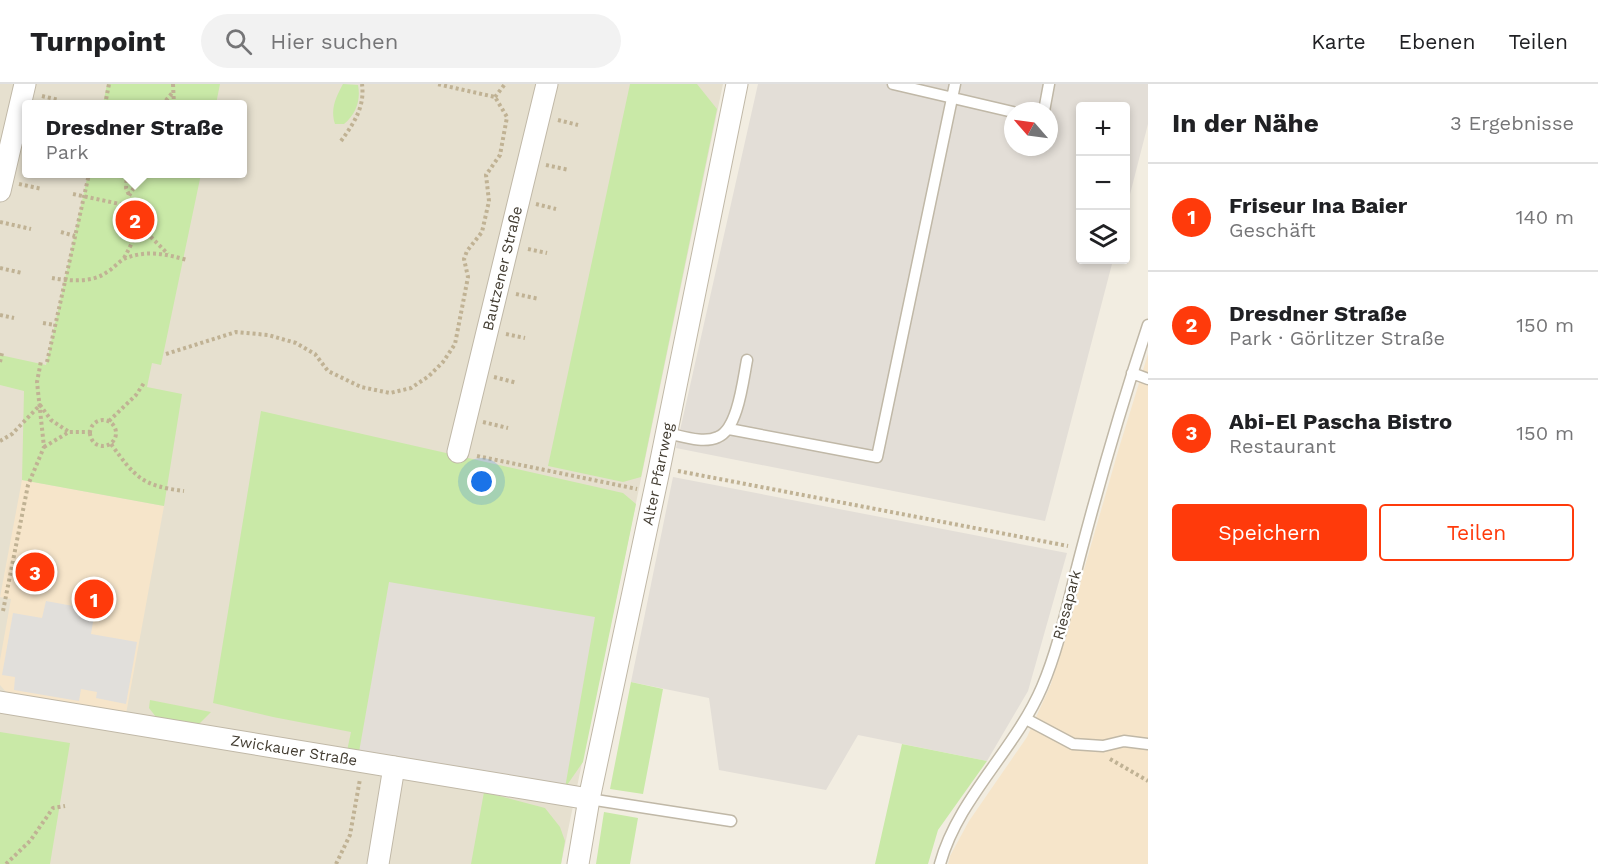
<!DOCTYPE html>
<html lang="de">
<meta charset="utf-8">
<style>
body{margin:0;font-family:"Work Sans",sans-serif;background:#f2f2f2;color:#202124}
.controls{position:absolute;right:18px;top:18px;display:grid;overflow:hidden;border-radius:6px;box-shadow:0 3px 9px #0003}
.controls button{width:54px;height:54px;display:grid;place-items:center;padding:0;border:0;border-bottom:2px solid #e0e0e0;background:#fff;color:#202124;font:30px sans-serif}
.compass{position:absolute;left:1004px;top:18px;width:54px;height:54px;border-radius:50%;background:#fff;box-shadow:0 3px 9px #0003;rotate:298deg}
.you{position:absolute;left:482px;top:398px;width:21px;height:21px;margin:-15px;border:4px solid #fff;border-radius:50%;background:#1a73e8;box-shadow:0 0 0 9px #1a73e833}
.badge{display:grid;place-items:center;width:39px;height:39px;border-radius:50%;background:#ff3a0b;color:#fff;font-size:20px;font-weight:700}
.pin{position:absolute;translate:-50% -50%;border:3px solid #fff;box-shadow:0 2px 6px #0006}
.popup{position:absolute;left:22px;top:16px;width:225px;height:78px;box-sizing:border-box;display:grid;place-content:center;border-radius:6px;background:#fff;filter:drop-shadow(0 2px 4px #0005);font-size:20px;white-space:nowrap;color:#757577}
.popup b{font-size:22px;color:#202124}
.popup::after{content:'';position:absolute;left:50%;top:100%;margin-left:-12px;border:12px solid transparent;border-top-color:#fff}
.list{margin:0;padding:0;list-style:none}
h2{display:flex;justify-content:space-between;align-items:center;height:78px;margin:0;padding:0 24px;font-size:26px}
h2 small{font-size:20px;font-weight:400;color:#757577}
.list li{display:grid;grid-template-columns:39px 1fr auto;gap:18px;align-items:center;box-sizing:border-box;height:108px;padding:0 24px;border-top:2px solid #e0e0e0}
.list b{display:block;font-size:22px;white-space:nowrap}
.list p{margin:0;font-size:20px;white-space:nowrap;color:#757577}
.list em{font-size:20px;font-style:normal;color:#757577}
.actions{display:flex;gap:12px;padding:18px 24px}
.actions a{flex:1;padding:14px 0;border:2px solid #ff3a0b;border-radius:6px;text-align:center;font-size:21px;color:#ff3a0b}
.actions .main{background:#ff3a0b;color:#fff}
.icon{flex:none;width:33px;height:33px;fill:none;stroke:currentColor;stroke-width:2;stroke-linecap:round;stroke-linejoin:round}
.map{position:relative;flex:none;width:1148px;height:780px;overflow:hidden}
header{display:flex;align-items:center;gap:36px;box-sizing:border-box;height:84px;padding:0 30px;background:#fff;border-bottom:2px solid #e0e0e0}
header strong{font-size:28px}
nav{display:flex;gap:33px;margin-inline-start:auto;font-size:21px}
.search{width:420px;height:54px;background:#f2f2f2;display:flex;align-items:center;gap:15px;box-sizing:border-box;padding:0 21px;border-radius:33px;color:#757577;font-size:22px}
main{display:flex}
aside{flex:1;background:#fff}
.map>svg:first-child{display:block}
</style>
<header>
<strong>Turnpoint</strong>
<div class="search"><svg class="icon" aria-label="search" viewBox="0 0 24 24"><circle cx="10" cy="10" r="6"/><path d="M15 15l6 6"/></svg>Hier suchen</div>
<nav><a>Karte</a><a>Ebenen</a><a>Teilen</a></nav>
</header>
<main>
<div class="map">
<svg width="1148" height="780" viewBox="0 0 1148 780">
<rect width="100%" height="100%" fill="#f2ede1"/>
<!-- residential -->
<path fill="#e6e0cf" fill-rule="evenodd" d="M0 0H723L561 780H0ZM27 21H243V90H27Z"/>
<!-- commercial -->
<path fill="#f6e5ca" d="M1148 270V780H948L950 772 969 737 1027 653 1051 600 1119 364Z
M22 396 164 422 126 630 6 608 0 601V576L11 515 0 513Z"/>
<!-- industrial -->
<path fill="#e3ded7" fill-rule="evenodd" d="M758 0H1148V40L1126 126V22H1080V176H1113L1045 437 676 364ZM1013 27H1049V63H1013Z
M673 393 1067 469 1028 607 987 677 858 651 826 706 719 686 709 614 631 598Z
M389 497 595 533 565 704 359 668Z"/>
<!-- green -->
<path fill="#c9e9a7" d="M107 0H220L216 20H103Z
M343 0 358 1C361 16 356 30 344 40H335C330 25 336 13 343 0Z
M630 0H697L717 25 641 393 623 398 548 382Z
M88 90H201L161 281 152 279 147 303 182 310 164 422 22 396 24 307 0 301V271L46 281Z
M261 327 623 409 636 420 583 678 565 704 595 533 389 498 359 668 347 667 351 648 273 633 213 619Z
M631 598 663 605 643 710 610 705Z
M150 616 211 628 198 641 156 633 149 624Z
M0 648 70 659 50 780H0Z
M902 660 987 677 938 746 928 780H875Z
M484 708 545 724 560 743 565 757 561 780H471Z
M604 728 638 734 630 780H596Z"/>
<!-- parking -->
<path fill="#e1dfdb" d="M46 517 95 526 91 550 137 558 126 620 96 614 97 608 81 605 79 617 14 606 15 593 2 591 13 529 42 534Z"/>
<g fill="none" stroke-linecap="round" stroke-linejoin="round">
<defs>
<path id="lane" d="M893 0 1013 28
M1044 27 1049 0
M1132 289 1148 295
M729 345 877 373 955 0
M666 349C682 352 703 360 718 353 738 345 743 296 747 276
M1026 635 1073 660 1103 662 1124 657 1148 660
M589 715 731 737
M940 780C958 714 1015 666 1042 603 1060 561 1069 513 1081 468 1101 392 1123 316 1148 241"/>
<g id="street">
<path d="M0 107 25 0"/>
<path id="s1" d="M458 368 547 0"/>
<path id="s2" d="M0 618 589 715"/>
<path d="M378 780 394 683"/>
<path id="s3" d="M578 780 589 715 658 391 737 0"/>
</g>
</defs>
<!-- lane casing -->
<use href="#lane" stroke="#c0b8a7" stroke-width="13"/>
<!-- street casing -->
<use href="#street" stroke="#c0b8a7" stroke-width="23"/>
<!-- path -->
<path stroke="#c0b294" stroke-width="4" stroke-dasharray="3 3" stroke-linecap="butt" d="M173 0 174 21
M42 12 59 16
M495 13 505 0
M91 20 95 21
M105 21 109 0
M162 21 173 8
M558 36 578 41
M341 57C354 39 365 23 362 0
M546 81 569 86
M127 90 126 104 129 111
M19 100 42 105
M73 110 134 123
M536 120 556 125
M0 138 31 145
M138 140 168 170
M61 148 75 152
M528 165 547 169
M124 174C138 149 141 139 129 112L142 90
M0 184 22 189
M52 194C69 197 93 199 107 188 114 184 119 177 126 174 147 166 166 170 187 176
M516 210 539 215
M0 231 14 234
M43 239 55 241
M506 250 525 254
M166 270 236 248 268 251 296 259 315 270 328 287 361 303 390 309 411 304 429 292 443 278 455 260 468 193 464 175 467 167 482 148 489 117 486 91 500 71 507 33 495 13 437 0
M0 278 2 269
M47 278 89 90
M494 293 517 299
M90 349a13 13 0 1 1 26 0a13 13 0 1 1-26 0Z
M109 337 136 311 144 299
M483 338 508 344
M0 357 12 350 40 321 51 336 69 348
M111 360C135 393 142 402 184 407
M44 363 69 348H89
M477 372 637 405
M678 387 1068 462
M3 527 28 401 44 363 37 298 41 277
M1110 675 1148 697
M6 780 30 757 53 724 65 722
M336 780 350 751 360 695"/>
<!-- lane -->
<use href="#lane" stroke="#fff" stroke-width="10"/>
<!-- street -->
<use href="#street" stroke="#fff" stroke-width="21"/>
</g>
<g text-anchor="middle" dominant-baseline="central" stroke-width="5" stroke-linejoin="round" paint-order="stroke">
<!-- street labels -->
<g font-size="15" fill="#433d32" stroke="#fff">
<text stroke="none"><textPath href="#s1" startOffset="189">Bautzener Straße</textPath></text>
<text stroke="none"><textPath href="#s3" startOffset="398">Alter Pfarrweg</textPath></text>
<text transform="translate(1067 521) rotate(-75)">Riesapark</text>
<text stroke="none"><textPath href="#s2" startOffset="298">Zwickauer Straße</textPath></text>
</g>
</g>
</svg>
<div class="controls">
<button>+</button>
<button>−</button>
<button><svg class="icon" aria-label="layers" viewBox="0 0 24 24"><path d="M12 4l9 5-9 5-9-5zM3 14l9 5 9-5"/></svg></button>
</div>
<svg class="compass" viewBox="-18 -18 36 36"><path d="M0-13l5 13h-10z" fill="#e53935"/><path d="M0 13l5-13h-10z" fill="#757577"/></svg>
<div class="you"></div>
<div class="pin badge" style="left:94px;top:515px">1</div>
<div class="pin badge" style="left:135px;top:136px">2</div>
<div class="popup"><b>Dresdner Straße</b>Park</div>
<div class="pin badge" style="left:35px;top:488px">3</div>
</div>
<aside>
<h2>In der Nähe<small>3 Ergebnisse</small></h2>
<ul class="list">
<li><span class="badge">1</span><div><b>Friseur Ina Baier</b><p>Geschäft</p></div><em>140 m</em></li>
<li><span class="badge">2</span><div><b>Dresdner Straße</b><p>Park · Görlitzer Straße</p></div><em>150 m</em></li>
<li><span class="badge">3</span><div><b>Abi-El Pascha Bistro</b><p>Restaurant</p></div><em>150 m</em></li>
</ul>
<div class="actions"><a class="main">Speichern</a><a>Teilen</a></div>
</aside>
</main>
